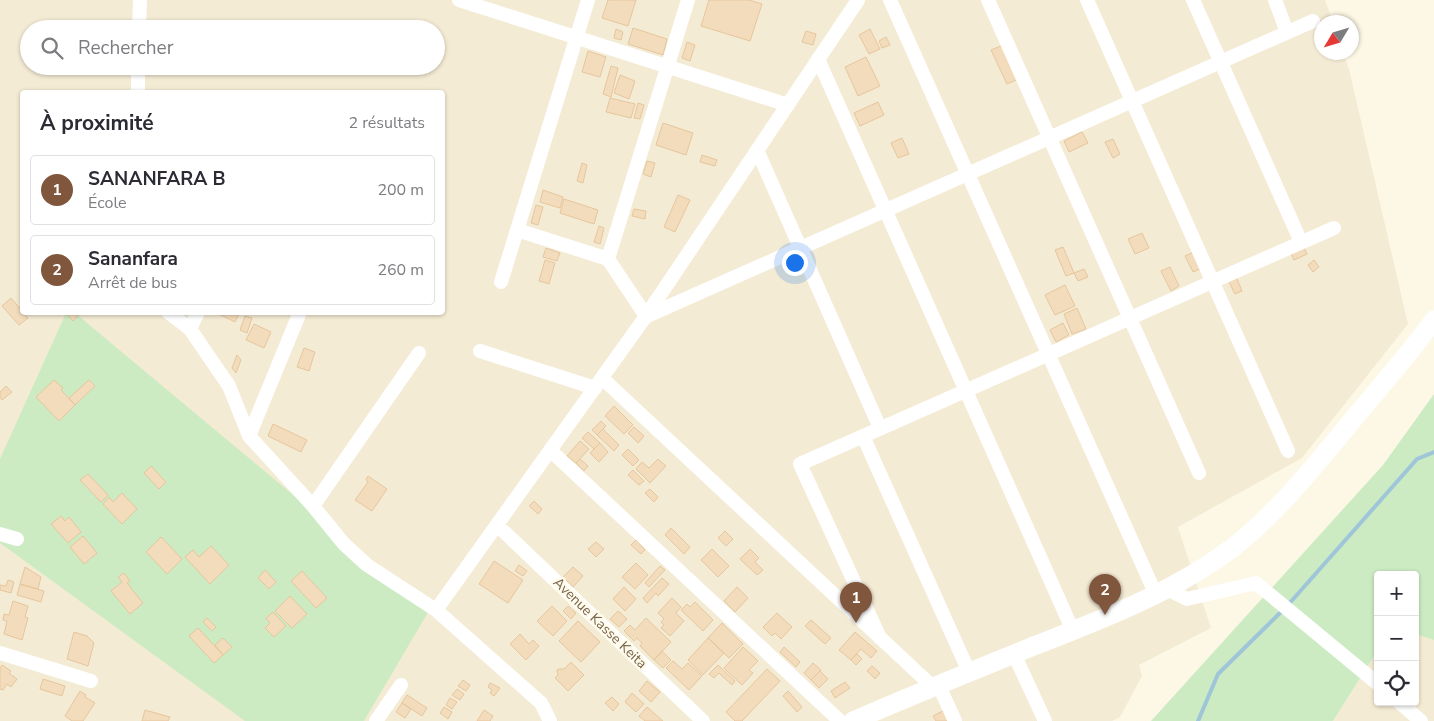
<!DOCTYPE html>
<html lang="fr">
<meta charset="utf-8">
<style>
body{margin:0;font-family:"Nunito Sans",sans-serif;background:#f7f7f7;color:#2b2b33}
.controls{position:absolute;right:15px;bottom:15px;display:grid;overflow:hidden;border-radius:5px;box-shadow:0 1px 4px #0004}
.controls button{width:45px;height:45px;display:grid;place-items:center;padding:0;border:0;border-bottom:1px solid #e1e1e2;background:#fff;color:#2b2b33;font:25px sans-serif}
.compass{position:absolute;left:1314px;top:15px;width:45px;height:45px;border-radius:50%;background:#fff;box-shadow:0 1px 4px #0004;rotate:232deg}
.you{position:absolute;left:794px;top:262px;width:18px;height:18px;margin:-12px;border:4px solid #fff;border-radius:50%;background:#1a73e8;box-shadow:0 0 0 8px #1a73e833}
.badge{display:grid;place-items:center;width:32px;height:32px;border-radius:50%;background:#80563d;color:#fff;font-size:16px;font-weight:700}
.pin{position:absolute;translate:-50% -41px;filter:drop-shadow(0 1px 2px #0008)}
.pin::after{content:'';position:absolute;top:26px;width:18px;height:15px;background:inherit;clip-path:polygon(0 0,100% 0,50% 100%)}
.list{margin:0;padding:0;list-style:none}
h2{display:flex;justify-content:space-between;align-items:center;height:65px;margin:0;padding:0 20px;font-size:21px}
h2 small{font-size:16px;font-weight:400;color:#7c7c81}
.list li{display:grid;grid-template-columns:32px 1fr auto;gap:15px;align-items:center;box-sizing:border-box;height:70px;margin:0 10px 10px;padding:0 10px;border:1px solid #e1e1e2;border-radius:5px}
.list b{display:block;font-size:19px;white-space:nowrap}
.list p{margin:0;font-size:16px;white-space:nowrap;color:#7c7c81}
.list em{font-size:16px;font-style:normal;color:#7c7c81}
.icon{flex:none;width:28px;height:28px;fill:none;stroke:currentColor;stroke-width:2;stroke-linecap:round;stroke-linejoin:round}
.map{position:relative;flex:none;width:1434px;height:721px;overflow:hidden}
.search{position:absolute;background:#fff;box-shadow:0 1px 4px #0004;left:20px;top:20px;width:425px;height:55px;display:flex;align-items:center;gap:12px;box-sizing:border-box;padding:0 18px;border-radius:28px;color:#7c7c81;font-size:19px}
.panel{position:absolute;background:#fff;box-shadow:0 1px 4px #0004;left:20px;top:90px;width:425px;height:225px;border-radius:5px}
.map>svg:first-child{display:block}
</style>
<div class="map">
<svg width="1434" height="721" viewBox="0 0 1434 721">
<rect width="100%" height="100%" fill="#fdf8e5"/>
<!-- residential -->
<path fill="#f4ebd4" fill-rule="evenodd" d="M0 0H1325L1333 22H1322V52L1343 53 1349 69 1408 324 1302 458 1178 527 1211 628 1139 665 1142 676 1120 717 1112 721H0ZM29 29H436V66H29ZM22 92H442V312H22Z
M1415 634 1434 640V721H1333L1378 650V702H1415Z"/>
<!-- green -->
<path fill="#ccebc3" d="M66 313H75L430 609 364 721H245L0 543V459Z
M1434 394V640L1415 634V575H1378V650L1333 721H1151L1383 465Z"/>
<g fill="none" stroke-linecap="round" stroke-linejoin="round">
<!-- stream -->
<path stroke="#9fc5d9" stroke-width="4" d="M1288 605 1417 459 1434 452
M1198 721 1218 674 1283 610"/>
</g>
<!-- building -->
<path fill="#f3dcbc" stroke="#e6c69c" d="M608 0H636L628 26 602 18Z
M709 0H749L762 4 750 41 701 26Z
M633 28 667 39 663 55 628 44Z
M616 29 623 32 621 40 614 38Z
M870 29 880 49 869 54 859 35Z
M806 31 816 34 813 45 802 42Z
M886 37 890 45 882 48 879 41Z
M687 42 695 45 690 61 682 58Z
M1003 45 1019 79 1007 84 991 50Z
M588 51 606 57 600 77 582 72Z
M866 57 880 86 858 96 845 67Z
M611 66 618 68 611 97 603 94Z
M620 75 635 81 629 99 614 93Z
M610 98 635 104 631 118 606 112Z
M878 102 884 115 860 126 854 113Z
M638 103 644 105 640 119 634 118Z
M663 123 693 133 686 155 656 145Z
M1082 132 1088 143 1069 152 1064 141Z
M902 138 909 154 898 158 891 143Z
M1113 139 1120 154 1113 158 1105 142Z
M702 155 717 160 715 166 700 162Z
M647 161 655 163 651 177 643 174Z
M582 163 587 165 583 183 577 181Z
M543 190 563 197 560 208 540 202Z
M678 195 690 200 675 232 664 227Z
M564 199 598 210 594 224 560 213Z
M536 205 543 207 538 225 531 223Z
M634 209 646 211 645 219 632 216Z
M599 226 604 228 600 244 594 242Z
M1142 233 1149 248 1135 254 1128 239Z
M1303 245 1307 254 1294 260 1290 251Z
M1063 247 1074 273 1066 276 1055 250Z
M546 248 560 253 557 261 543 257Z
M1194 252 1202 268 1193 272 1185 256Z
M545 260 555 263 549 284 539 281Z
M1314 260 1319 267 1313 272 1308 265Z
M1170 267 1179 286 1171 291 1161 271Z
M1084 269 1088 277 1078 281 1074 273Z
M1235 274 1242 291 1235 294 1227 278Z
M1065 285 1075 306 1055 315 1045 295Z
M11 298 28 318 19 325 2 306Z
M1077 308 1086 329 1072 334 1064 314Z
M65 312H81L73 321Z
M215 312H236L239 314 235 322Z
M245 316 252 318 247 333 240 330Z
M1063 323 1069 335 1056 342 1050 330Z
M254 324 271 332 264 348 246 340Z
M304 348 315 352 309 371 297 367Z
M237 355 241 360 236 373 232 368Z
M54 380 63 388 61 390 75 405 59 421 36 397Z
M89 380 95 386 75 405 69 398Z
M6 386 12 392 2 400 0 397V392Z
M614 406 633 425 624 434 605 416Z
M601 421 606 426 597 435 592 430Z
M273 424 307 440 301 452 268 436Z
M634 427 644 436 638 443 628 433Z
M603 429 619 445 614 451 597 435Z
M588 432 600 443 594 449 582 438Z
M580 441 589 449 576 463 567 456Z
M600 443 608 452 599 462 590 453Z
M628 449 639 460 633 466 622 455Z
M580 459 588 466 584 471 576 463Z
M658 459 666 466 650 483 636 469 642 462 649 468Z
M151 466 166 482 159 489 144 473Z
M633 470 644 481 639 485 628 475Z
M88 474 108 495 101 502 80 480Z
M368 476 387 489 372 511 355 500 368 482 366 480Z
M650 489 658 497 654 502 645 493Z
M122 493 137 509 122 524 103 504 109 497 113 502Z
M534 501 542 509 538 514 529 506Z
M61 516 65 521 69 517 81 532 68 543 51 524Z
M671 528 690 547 684 554 665 535Z
M725 531 733 539 726 546 718 538Z
M83 536 97 553 84 564 70 547Z
M161 537 182 559 167 574 146 552Z
M636 540 645 550 641 554 631 545Z
M596 542 604 549 596 557 588 549Z
M211 546 229 565 210 584 185 557 193 550 199 557Z
M712 549 729 566 718 577 701 560Z
M750 549 759 558 755 562 763 570 757 575 740 559Z
M494 561 523 580 508 603 479 584Z
M636 563 648 575 635 589 622 577Z
M519 565 527 571 523 576 515 571Z
M660 566 665 570 649 587 645 583Z
M25 567 41 577 38 589 20 584Z
M573 567 583 576 573 587 563 577Z
M265 570 276 582 269 589 258 578Z
M302 571 327 598 316 608 291 581Z
M124 573 130 581 127 583 143 603 130 614 111 591 122 582 118 577Z
M662 578 669 584 658 596 656 593 647 603 643 598Z
M8 580 14 582 11 593 0 590V585L6 586Z
M20 584 44 591 41 602 17 595Z
M624 587 636 599 625 611 613 599Z
M737 587 748 598 735 612 724 601Z
M290 596 307 614 292 628 275 611Z
M672 598 681 607 676 613 684 621 670 636 661 628 664 625 661 622 664 619 658 613Z
M13 601 28 606 25 617 28 618 22 640 4 634 7 621 3 620 4 614 9 615Z
M695 602 713 620 703 631 681 610 687 604 690 607Z
M552 606 567 621 553 636 537 621Z
M568 606 576 613 571 619 563 611Z
M618 611 627 619 619 627 610 619Z
M273 612 286 626 274 637 265 628 270 623 266 618Z
M777 613 792 627 781 639 775 633 772 636 763 627Z
M207 618 216 627 212 631 203 622Z
M646 618 671 642 654 660 640 646 642 643 637 638 634 641 624 631 630 625 635 630Z
M811 620 831 638 825 644 805 626Z
M578 621 600 642 581 662 559 641Z
M722 623 743 644 729 658 708 638Z
M198 628 223 655 214 663 189 636Z
M74 632 87 636 94 643 88 666 67 659Z
M855 632 877 651 871 658 861 649 851 660 839 650Z
M520 634 529 644 533 640 539 646 526 660 510 644Z
M223 638 232 647 223 655 215 645Z
M708 638 724 653 703 675 688 660Z
M743 647 758 661 749 670 753 673 742 685 724 668Z
M784 647 800 662 796 667 780 652Z
M662 651 671 660 663 668 654 660Z
M857 654 862 659 856 665 851 660Z
M673 661 682 669 688 663 702 676 689 690 666 668Z
M571 662 584 675 568 691 555 678 558 675 557 670 559 669H564Z
M813 663 821 670 811 680 804 673Z
M2 665 11 671 9 673 17 679 11 687 7 684 3 690 0 689V668Z
M718 665 735 681 732 685 719 673 714 678 709 674Z
M872 666 880 673 875 679 867 671Z
M767 669 780 681 742 721H735L726 712Z
M820 671 828 679 819 688 811 680Z
M43 679 65 686 62 696 40 689Z
M463 680 470 685 466 691 458 686Z
M647 681 660 692 651 702 639 691Z
M845 682 850 688 835 698 831 691Z
M490 683 500 688 494 696 490 693 492 690 488 687Z
M457 689 464 694 460 700 452 695Z
M80 691 86 695 85 697 95 703 83 721H72L65 716Z
M788 691 802 707 797 712 783 696Z
M632 693 644 704 636 712 625 702Z
M407 695 427 708 422 716 402 703Z
M612 697 619 704 613 711 605 703Z
M450 698 457 702 452 709 446 705Z
M402 703 411 709 405 718 396 712Z
M444 707 452 712 448 719 440 713Z
M647 707 663 721H645L639 716Z
M145 710 170 717 168 721H142Z
M484 710 493 716 490 721H477Z
M945 710 950 721H936L933 716Z"/>
<g fill="none" stroke-linecap="round" stroke-linejoin="round">
<!-- minor -->
<path stroke="#fff" stroke-width="14" d="M459 0 788 105
M890 0 1156 595
M988 0 1199 473
M1087 0 1288 451
M1193 0 1301 242
M1275 0 1287 32
M139 29 140 0
M818 59 1073 631
M138 92V66
M757 150 880 428
M517 230 608 259 646 316
M608 259 688 0
M501 282 588 0
M168 312 190 329 229 386 249 436 313 506 344 544 367 565 436 610 541 703 550 721
M647 316 1313 21
M190 329 198 312
M480 351 595 388
M602 378 933 687
M249 436 300 312
M863 436 969 672
M550 450 840 721
M313 506 419 353
M497 525 703 721
M0 534 17 539
M1167 589 1187 599 1256 583 1378 684
M436 610 646 316 858 0
M880 638 800 464 1334 228
M0 653 91 681
M1014 654 1045 721
M938 684 955 721
M1399 702 1421 721
M376 721 401 685"/>
<!-- secondary -->
<path stroke="#fff" stroke-width="19" d="M853 721C910 696 967 673 1024 650 1095 622 1169 595 1231 549 1279 512 1317 463 1355 417 1382 385 1409 354 1434 320"/>
</g>
<g text-anchor="middle" dominant-baseline="central" stroke-width="5" stroke-linejoin="round" paint-order="stroke">
<!-- street labels -->
<g font-size="14" fill="#76624a" stroke="#fffbec">
<text transform="translate(600 623) rotate(44)">Avenue Kasse Keita</text>
</g>
</g>
</svg>
<div class="controls">
<button>+</button>
<button>−</button>
<button><svg class="icon" aria-label="locate" viewBox="0 0 24 24"><circle cx="12" cy="12" r="6"/><path d="M12 2v4M12 18v4M2 12h4M18 12h4"/></svg></button>
</div>
<svg class="compass" viewBox="-18 -18 36 36"><path d="M0-13l5 13h-10z" fill="#e53935"/><path d="M0 13l5-13h-10z" fill="#7c7c81"/></svg>
<div class="you"></div>
<div class="pin badge" style="left:856px;top:623px">1</div>
<div class="pin badge" style="left:1105px;top:615px">2</div>
<div class="search"><svg class="icon" aria-label="search" viewBox="0 0 24 24"><circle cx="10" cy="10" r="6"/><path d="M15 15l6 6"/></svg>Rechercher</div>
<section class="panel">
<h2>À proximité<small>2 résultats</small></h2>
<ul class="list">
<li><span class="badge">1</span><div><b>SANANFARA B</b><p>École</p></div><em>200 m</em></li>
<li><span class="badge">2</span><div><b>Sananfara</b><p>Arrêt de bus</p></div><em>260 m</em></li>
</ul>
</section>
</div>
